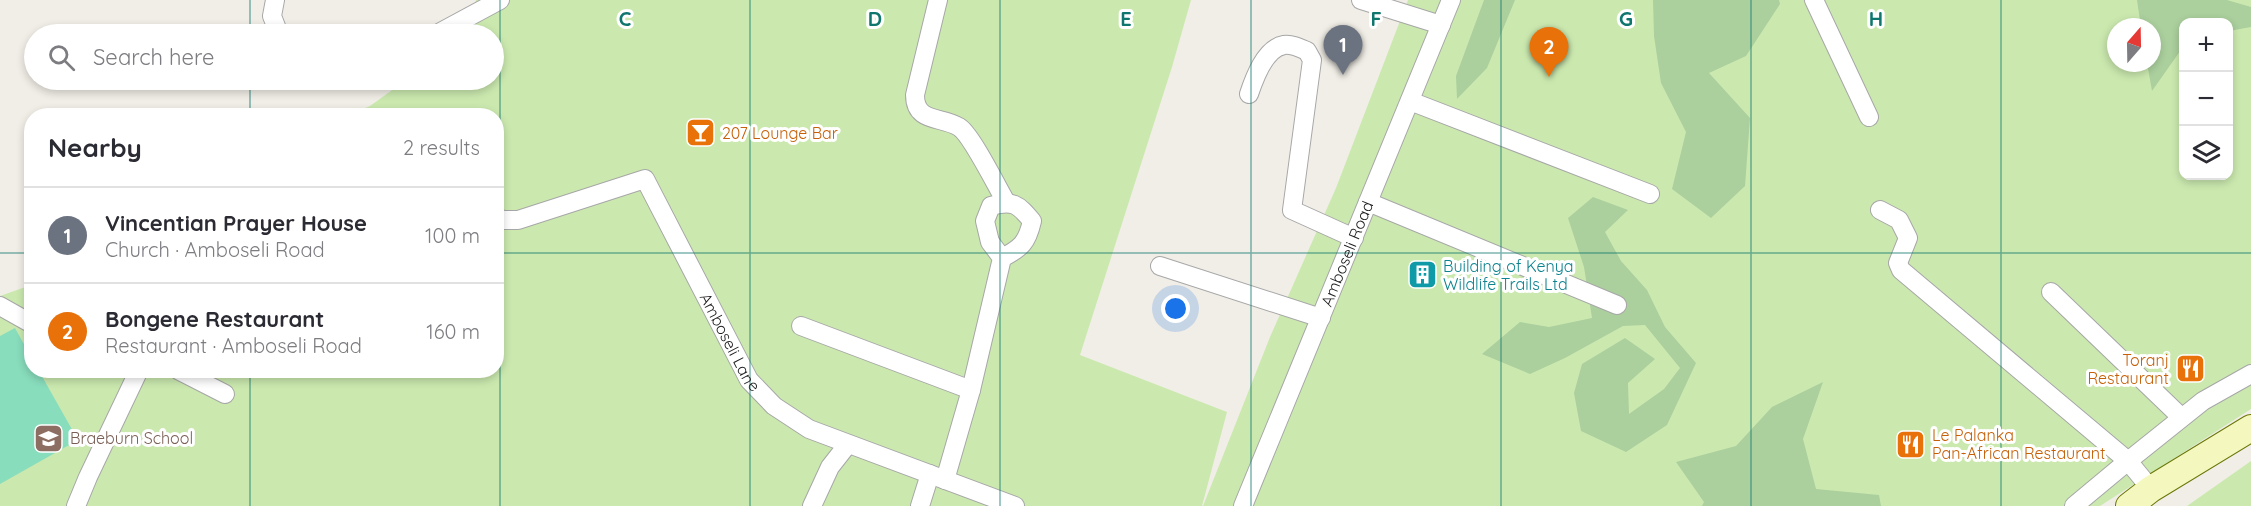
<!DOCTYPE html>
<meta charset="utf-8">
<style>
body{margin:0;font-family:Quicksand,sans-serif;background:#f2f2f3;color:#2b2b33}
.controls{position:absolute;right:18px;top:18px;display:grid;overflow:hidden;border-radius:12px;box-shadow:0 3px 9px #0003}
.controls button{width:54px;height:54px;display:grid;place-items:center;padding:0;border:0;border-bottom:2px solid #e1e1e2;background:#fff;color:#2b2b33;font:30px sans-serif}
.compass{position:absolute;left:2107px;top:18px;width:54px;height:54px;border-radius:50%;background:#fff;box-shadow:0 3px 9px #0003;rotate:20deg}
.you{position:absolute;left:1176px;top:309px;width:21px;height:21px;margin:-15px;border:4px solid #fff;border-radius:50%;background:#1a73e8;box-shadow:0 0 0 9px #1a73e833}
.badge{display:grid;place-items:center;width:39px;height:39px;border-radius:50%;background:#cc0705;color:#fff;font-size:20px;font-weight:700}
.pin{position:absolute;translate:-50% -50px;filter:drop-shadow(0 2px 3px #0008)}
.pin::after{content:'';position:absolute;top:32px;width:21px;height:18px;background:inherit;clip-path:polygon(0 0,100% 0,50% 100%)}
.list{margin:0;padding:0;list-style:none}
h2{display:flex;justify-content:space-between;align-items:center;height:78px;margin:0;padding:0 24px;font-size:26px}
h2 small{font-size:20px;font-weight:400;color:#7c7c81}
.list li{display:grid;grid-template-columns:39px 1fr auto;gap:18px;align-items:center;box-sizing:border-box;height:96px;padding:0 24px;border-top:2px solid #e1e1e2}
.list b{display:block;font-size:22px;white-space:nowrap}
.list p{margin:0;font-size:20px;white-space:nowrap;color:#7c7c81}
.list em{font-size:20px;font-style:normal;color:#7c7c81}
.icon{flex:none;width:33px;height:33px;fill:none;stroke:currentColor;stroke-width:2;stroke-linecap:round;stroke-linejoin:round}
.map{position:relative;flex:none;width:2251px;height:506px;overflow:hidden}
.search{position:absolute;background:#fff;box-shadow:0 3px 9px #0003;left:24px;top:24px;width:480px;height:66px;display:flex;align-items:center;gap:15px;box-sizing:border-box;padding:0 21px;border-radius:33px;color:#7c7c81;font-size:22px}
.panel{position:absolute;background:#fff;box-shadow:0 3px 9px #0003;left:24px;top:108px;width:480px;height:270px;border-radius:24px}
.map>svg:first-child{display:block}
</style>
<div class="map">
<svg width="2251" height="506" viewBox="0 0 2251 506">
<rect width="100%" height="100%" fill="#f1eee7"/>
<!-- grass -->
<path fill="#cbe9af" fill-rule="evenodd" d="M476 0H1191L1172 67 1080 355 1227 412 1202 506H0V296L31 285 32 370H496V116L348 115 370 106 406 80H494V34H467Z
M1408 0H2251V409L2100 506H1203L1270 337 1336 188ZM2184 22H2228V176H2184ZM2116 27H2152V63H2116Z
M2251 461V506H2187Z"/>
<!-- forest -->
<path fill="#abcf9d" d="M1484 0H1515L1487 68 1457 99 1456 76Z
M1653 0H1779L1780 4 1746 56 1709 73 1750 118 1745 186 1711 218 1672 189 1686 132 1661 83 1654 36Z
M2137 0H2227L2251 7V27L2229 31 2228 22H2184L2183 47 2152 91 2147 63H2152V27H2141Z
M1593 197 1628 210 1605 232 1621 261 1647 290 1665 327 1696 363 1667 425 1626 452 1581 431 1574 393 1582 364 1625 338 1655 359 1628 383 1629 414 1664 389 1680 368 1645 325 1623 326 1565 358 1530 374 1482 354 1520 322 1549 327 1592 318 1584 267 1568 218Z
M1823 382 1803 439 1816 489 1879 495 1881 506H1702L1704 502 1676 462 1736 446 1772 407Z"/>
<!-- pitch -->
<path fill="#88ddbd" d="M15 328 31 357 32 370 39 371 78 440 0 484V336Z"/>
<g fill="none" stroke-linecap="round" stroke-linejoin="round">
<defs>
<g id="street">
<path d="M275 0 272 16 279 34"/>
<path d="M938 0 915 95C915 123 941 116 959 127 971 134 997 187 1006 202"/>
<path d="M1361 0 1441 25"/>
<path d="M1814 0 1869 117"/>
<path d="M437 34 500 0"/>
<path d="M1249 94C1254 79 1265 48 1284 45 1292 44 1300 48 1307 51L1312 60 1292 210 1354 238"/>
<path d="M1410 101 1650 194"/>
<path d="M1368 202 1617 305"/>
<path d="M1880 210 1899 220 1908 238 1898 263 1901 270 2128 461 2074 506"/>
<path id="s1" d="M496 217 503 220H518L645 179 749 380 774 406 809 429 1015 506"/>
<path d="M1160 266 1321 318"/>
<path d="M2051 292 2181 417"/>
<path d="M0 306 32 324"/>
<path d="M801 326 971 390"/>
<path d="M178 370 225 394"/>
<path d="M945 480 971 390 1002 258 990 242 985 221 991 206C1013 200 1018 204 1032 221 1027 243 1021 248 1002 258"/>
<path d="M2151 489 2128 461 2203 401 2251 374"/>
<path d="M76 506 88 477 139 370"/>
<path d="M812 506 830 467 848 444"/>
<path d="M920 506 930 474"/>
<path id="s2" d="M1243 506 1451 0"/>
</g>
<path id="secondary" d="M2129 506 2151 489 2251 428"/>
</defs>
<!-- street casing -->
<use href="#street" stroke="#a7a7a7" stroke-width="20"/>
<!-- secondary casing -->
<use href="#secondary" stroke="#6a7708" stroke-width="28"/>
<!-- street -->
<use href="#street" stroke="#fff" stroke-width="18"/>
<!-- secondary -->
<use href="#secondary" stroke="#f5f8be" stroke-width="26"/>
</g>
<!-- grid -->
<path fill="none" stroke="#0f766e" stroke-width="1.5" stroke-opacity="0.55" d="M250 0V34M500 0V506M750 0V506M1000 0V506M1251 0V506M1501 0V506M1751 0V506M2001 0V506M250 80V116M0 253H32M496 253H2251M250 370V506"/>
<!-- icons -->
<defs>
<symbol id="bar-square" viewBox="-11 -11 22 22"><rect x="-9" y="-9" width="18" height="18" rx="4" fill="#e8710a" stroke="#fff"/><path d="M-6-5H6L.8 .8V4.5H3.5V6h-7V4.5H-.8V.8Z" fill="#fff"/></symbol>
<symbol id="building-square" viewBox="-11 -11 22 22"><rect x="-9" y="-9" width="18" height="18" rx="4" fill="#0f9aa8" stroke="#fff"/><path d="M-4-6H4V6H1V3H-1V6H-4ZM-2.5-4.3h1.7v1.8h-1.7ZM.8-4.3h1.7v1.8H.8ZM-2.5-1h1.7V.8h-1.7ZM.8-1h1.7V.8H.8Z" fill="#fff"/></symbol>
<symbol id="restaurant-square" viewBox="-11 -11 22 22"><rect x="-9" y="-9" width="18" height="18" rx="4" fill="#e8710a" stroke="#fff"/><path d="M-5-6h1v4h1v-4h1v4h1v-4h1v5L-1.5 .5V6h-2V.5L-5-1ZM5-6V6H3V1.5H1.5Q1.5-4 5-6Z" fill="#fff"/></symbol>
<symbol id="school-square" viewBox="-11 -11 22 22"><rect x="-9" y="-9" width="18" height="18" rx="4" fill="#8d6e63" stroke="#fff"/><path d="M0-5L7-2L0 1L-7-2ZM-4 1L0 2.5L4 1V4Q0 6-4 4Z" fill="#fff"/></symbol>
</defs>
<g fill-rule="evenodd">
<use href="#bar-square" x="684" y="116" width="33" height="33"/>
<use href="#building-square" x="1406" y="258" width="33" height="33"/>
<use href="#restaurant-square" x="2174" y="352" width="33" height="33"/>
<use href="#school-square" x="32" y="422" width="33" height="33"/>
<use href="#restaurant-square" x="1894" y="428" width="33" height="33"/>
</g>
<g text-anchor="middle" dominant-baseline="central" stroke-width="6" stroke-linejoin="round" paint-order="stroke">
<!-- food labels -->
<g font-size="16" fill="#c56008" stroke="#fff" text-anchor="start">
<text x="722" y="133">207 Lounge Bar</text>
<text x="2169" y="360" text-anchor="end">Toranj<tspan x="2169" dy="18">Restaurant</tspan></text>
<text x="1932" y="435">Le Palanka<tspan x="1932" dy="18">Pan-African Restaurant</tspan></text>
</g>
<!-- street labels -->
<g font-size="16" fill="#202020" stroke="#fff">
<text stroke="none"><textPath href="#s2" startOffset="273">Amboseli Road</textPath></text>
<text stroke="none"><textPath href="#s1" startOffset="340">Amboseli Lane</textPath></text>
</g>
<!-- culture labels -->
<g font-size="16" fill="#0d838f" stroke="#fff" text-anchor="start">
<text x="1443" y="266">Building of Kenya<tspan x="1443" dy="18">Wildlife Trails Ltd</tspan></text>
</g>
<!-- education labels -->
<g font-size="16" fill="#785e54" stroke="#fff" text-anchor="start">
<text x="70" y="438">Braeburn School</text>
</g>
</g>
<g font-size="20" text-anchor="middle" font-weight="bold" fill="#0f766e" stroke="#fff" stroke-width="6" stroke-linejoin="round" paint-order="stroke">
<text x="625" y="26">C</text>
<text x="875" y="26">D</text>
<text x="1126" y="26">E</text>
<text x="1376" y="26">F</text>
<text x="1626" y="26">G</text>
<text x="1876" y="26">H</text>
</g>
</svg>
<div class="controls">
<button>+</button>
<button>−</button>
<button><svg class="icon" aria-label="layers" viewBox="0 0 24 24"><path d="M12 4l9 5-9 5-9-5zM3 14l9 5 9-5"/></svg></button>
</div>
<svg class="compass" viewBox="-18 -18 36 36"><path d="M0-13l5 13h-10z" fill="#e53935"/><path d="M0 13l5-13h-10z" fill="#7c7c81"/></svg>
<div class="you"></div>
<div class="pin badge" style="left:1343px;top:75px;background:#6b7280">1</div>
<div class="pin badge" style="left:1549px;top:77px;background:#e8710a">2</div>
<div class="search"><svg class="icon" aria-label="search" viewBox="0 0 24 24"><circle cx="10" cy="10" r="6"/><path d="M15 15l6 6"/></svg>Search here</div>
<section class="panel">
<h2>Nearby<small>2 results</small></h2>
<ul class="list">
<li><span class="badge" style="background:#6b7280">1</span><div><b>Vincentian Prayer House</b><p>Church · Amboseli Road</p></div><em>100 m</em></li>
<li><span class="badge" style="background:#e8710a">2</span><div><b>Bongene Restaurant</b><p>Restaurant · Amboseli Road</p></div><em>160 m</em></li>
</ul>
</section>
</div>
